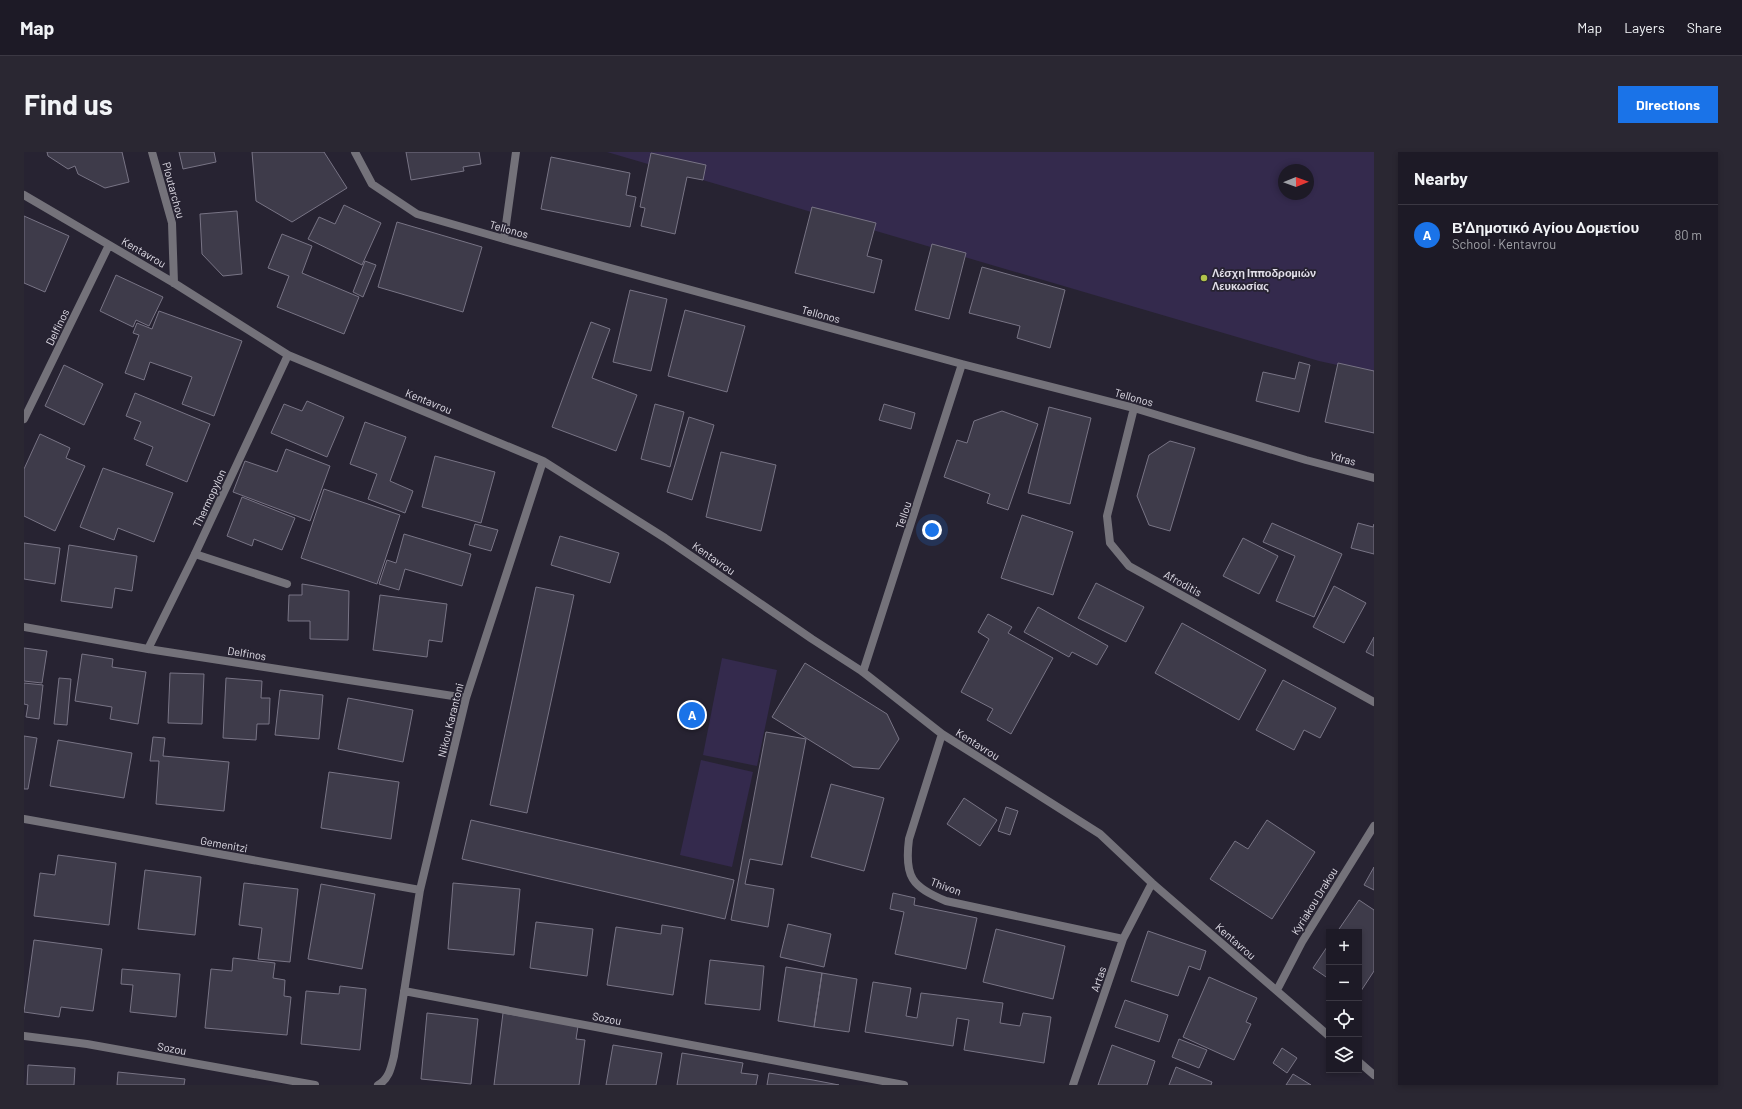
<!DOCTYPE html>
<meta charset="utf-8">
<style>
body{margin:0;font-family:Barlow,sans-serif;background:#2a2732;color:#f1f3f6}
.controls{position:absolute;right:12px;bottom:12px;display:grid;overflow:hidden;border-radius:0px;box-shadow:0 2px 6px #0003}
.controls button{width:36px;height:36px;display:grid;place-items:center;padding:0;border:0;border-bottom:1px solid #3b3843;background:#1d1a26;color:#f1f3f6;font:20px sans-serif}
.compass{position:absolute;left:1254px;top:12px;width:36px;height:36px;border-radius:50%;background:#1d1a26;box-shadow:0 2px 6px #0003;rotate:89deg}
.you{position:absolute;left:908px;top:378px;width:14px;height:14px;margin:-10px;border:3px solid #fff;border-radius:50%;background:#1a73e8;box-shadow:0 0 0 6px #1a73e833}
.badge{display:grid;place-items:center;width:26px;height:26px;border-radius:50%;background:#1a73e8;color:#fff;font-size:13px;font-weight:700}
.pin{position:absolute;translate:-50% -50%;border:2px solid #fff;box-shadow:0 1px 4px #0006}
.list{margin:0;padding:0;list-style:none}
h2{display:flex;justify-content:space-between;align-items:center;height:52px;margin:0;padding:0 16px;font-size:17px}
h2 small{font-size:13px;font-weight:400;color:#a0a1a7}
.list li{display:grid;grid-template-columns:26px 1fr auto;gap:12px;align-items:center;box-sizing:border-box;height:60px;padding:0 16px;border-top:1px solid #3b3843}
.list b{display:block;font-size:15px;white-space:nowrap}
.list p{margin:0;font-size:13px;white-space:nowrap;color:#a0a1a7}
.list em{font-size:13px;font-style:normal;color:#a0a1a7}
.icon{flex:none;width:22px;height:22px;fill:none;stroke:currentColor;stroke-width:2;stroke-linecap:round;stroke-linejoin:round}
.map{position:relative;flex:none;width:1350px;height:933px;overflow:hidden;border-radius:0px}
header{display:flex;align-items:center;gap:24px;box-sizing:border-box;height:56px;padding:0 20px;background:#1d1a26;border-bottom:1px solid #3b3843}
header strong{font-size:19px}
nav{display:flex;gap:22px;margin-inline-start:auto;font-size:14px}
.intro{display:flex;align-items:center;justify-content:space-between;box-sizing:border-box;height:96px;padding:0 24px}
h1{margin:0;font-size:28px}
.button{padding:10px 18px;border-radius:0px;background:#1a73e8;color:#fff;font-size:14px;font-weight:700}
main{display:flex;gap:24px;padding:0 24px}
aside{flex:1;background:#1d1a26;border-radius:0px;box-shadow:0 2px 6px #0003}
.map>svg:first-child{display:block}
</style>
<header>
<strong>Map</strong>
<nav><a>Map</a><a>Layers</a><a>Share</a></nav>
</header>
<div class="intro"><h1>Find us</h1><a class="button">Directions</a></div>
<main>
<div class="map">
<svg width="1350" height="933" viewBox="0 0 1350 933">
<rect width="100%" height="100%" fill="#272332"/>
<!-- green -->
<path fill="#342a4d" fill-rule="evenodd" d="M583 0H1350V221L1295 209ZM1260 18H1284V42H1260Z
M698 506 753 518 733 614 679 603Z
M677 608 729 620 708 715 656 703Z"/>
<!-- building -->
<path fill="#3e3b4a" stroke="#787485" d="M23 0H98L105 30 81 36 54 22 51 14 44 17 24 4Z
M155 0H190L192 10 159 17Z
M228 0H300L323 36 268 70 232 49Z
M382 0H455L457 12 439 15 440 19 387 28Z
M627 1 682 13 679 28 663 25 651 82 617 74 621 56 616 55Z
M527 5 606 21 602 43 612 45 606 75 517 57Z
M320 53 357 71 338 113 284 87 295 65 311 72Z
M788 55 852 71 843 104 858 108 850 141 771 121Z
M213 59 218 122 199 124 178 102 176 62Z
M0 64 45 84 21 140 0 131Z
M373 70 458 95 439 160 354 135Z
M258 82 288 94 278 121 335 145 320 182 253 155 265 124 244 116Z
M908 92 942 101 925 167 891 158Z
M341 109 352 113 339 145 329 140Z
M958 115 1041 138 1026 196 993 186 996 174 945 161Z
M92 123 139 145 125 174 112 168 109 175 76 159Z
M606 138 643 147 627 219 589 210Z
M661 158 721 174 703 240 644 224Z
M135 159 218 189 190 264 158 252 168 225 126 210 120 228 101 221 115 183 109 181 113 171 128 177Z
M567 170 586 177 568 226 613 243 592 299 528 275Z
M1275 210 1286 213 1275 260 1232 249 1239 220 1271 227Z
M1314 211 1350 219V281L1301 270Z
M40 213 79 232 60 273 21 254Z
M111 241 186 272 163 330 122 313 129 295 110 287 117 270 102 264Z
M283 249 320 265 303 305 247 281 260 252 278 259Z
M631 252 660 260 646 315 617 307Z
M860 252 891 261 887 277 855 268Z
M1025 255 1067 266 1046 352 1004 341Z
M978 259 1014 272 984 358 963 351 966 342 920 325 933 288 943 291 950 269Z
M665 265 690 273 668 348 643 340Z
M341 270 382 285 366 329 389 339 381 361 344 347 353 322 326 312Z
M16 282 46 296 42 306 61 314 31 379 0 364V317Z
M1146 289 1171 296 1146 379 1125 373 1113 344 1125 303Z
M262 297 306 314 286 369 209 340 221 309 253 320Z
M697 300 752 313 737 379 682 365Z
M411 304 471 320 457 371 398 355Z
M79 316 149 341 130 390 94 376 90 388 56 375Z
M300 337 376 363 353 432 277 406Z
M218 345 271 366 258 398 230 387 228 394 203 384Z
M998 363 1049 380 1029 443 977 426Z
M1248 371 1318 402 1290 465 1252 449 1271 404 1239 390Z
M1334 371 1349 375 1350 372V402L1327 396Z
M451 372 474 378 467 399 445 393Z
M380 382 447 402 438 434 381 417 375 438 355 432 363 408 372 411Z
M536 384 595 401 586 431 527 413Z
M1219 386 1254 404 1235 442 1199 424Z
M0 391 36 396 31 432 0 427Z
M45 393 113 404 108 439 91 436 88 456 37 449Z
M1072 431 1120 455 1102 490 1054 466Z
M278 432 325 439 324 488 286 487V469H264L265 443H278Z
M1310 434 1342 451 1320 491 1289 475Z
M512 435 550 443 503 661 466 653Z
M356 443 423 452 418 490 405 488 403 505 349 498Z
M1014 455 1084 494 1073 513 1048 500 1045 505 1000 480Z
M964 462 988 475 984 481 1029 506 987 582 963 568 969 557 937 540 965 487 954 480Z
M1158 471 1242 518 1215 568 1131 521Z
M1350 485V504L1342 500Z
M0 496 23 499 18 531 0 529Z
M58 502 89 507 88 515 122 520 114 572 86 567 88 555 51 549Z
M781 511 863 562 875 587 855 617 829 615 748 565Z
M146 521 180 522 178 572 144 571Z
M35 526 47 527 43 573 30 572Z
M202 526 238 529 237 546H246L245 572H233L232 588 199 586Z
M1259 528 1312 556 1296 586 1280 578 1270 598 1232 578Z
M0 531 19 533 15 567 2 565 4 553 0 552Z
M256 538 299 543 295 587 251 583Z
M324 546 389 558 379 610 314 597Z
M742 580 782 587 758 713 726 707 721 732 750 737 744 775 707 768Z
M0 584 13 586 4 637H0Z
M129 585 141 586 139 604 205 610 200 659 132 652 135 609H126Z
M34 588 108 601 100 646 26 634Z
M305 620 375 630 367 687 297 676Z
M807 632 860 646 840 719 787 705Z
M940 646 973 668 956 694 923 672Z
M982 655 994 659 986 683 974 679Z
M447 668 710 728 701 767 438 707Z
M1243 668 1291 700 1248 767 1186 727 1211 689 1224 697Z
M34 703 92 711 85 773 10 764 16 721 31 723Z
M1350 715V738L1340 733Z
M121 718 177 725 171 783 114 777Z
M220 731 274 737 266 810 234 807 238 776 215 773Z
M429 731 496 737 490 803 424 797Z
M297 732 351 742 338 817 284 807Z
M869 741 891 746 890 753 953 766 942 817 871 802 880 760 866 757Z
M1335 748 1350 758V819L1335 842V780H1313Z
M512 770 569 777 563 824 506 816Z
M764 772 807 782 800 815 756 805Z
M638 773 659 776 649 843 583 833 592 775 637 782Z
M972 777 1041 794 1029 847 959 830Z
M1124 779 1182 799 1176 818 1165 814 1154 844 1107 829Z
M10 788 78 797 69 859 37 855 35 865 0 860Z
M1305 792V827L1289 816Z
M209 806 251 811 249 826 261 828 260 844 267 845 263 883 181 876 187 817 208 819Z
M686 808 740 814 736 858 681 852Z
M762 815 798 821 790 875 754 869Z
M98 817 156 822 152 865 106 860 109 833 97 832Z
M798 821 833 827 825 880 790 875Z
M1185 825 1233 846 1222 870 1227 872 1210 908 1159 885Z
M849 830 887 836 882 864 893 866 897 841 979 851 976 871 996 874 999 861 1027 865 1020 911 940 898 945 868 933 866 929 894 841 880Z
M316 834 342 837 336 898 277 892 282 839 315 842Z
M1101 848 1144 863 1135 890 1091 875Z
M403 861 454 867 447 932 397 927Z
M479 861 554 874 552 887 561 888 555 933H470Z
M1155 887 1183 898 1175 916 1148 905Z
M589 893 638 901 632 933H582Z
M1088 893 1131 909 1123 933H1074Z
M1258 896 1273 906 1263 921 1249 911Z
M658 901 719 911 717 921 734 923 732 933H653Z
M4 913 51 916 50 933H3Z
M1152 915 1188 930 1187 933H1145Z
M94 920 161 927 160 933H93Z
M745 921 789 928 815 933H743Z
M1269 922 1287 933H1262Z"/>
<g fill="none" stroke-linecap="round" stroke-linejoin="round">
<!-- lane -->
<path stroke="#74727a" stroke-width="8" d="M171 402 263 432"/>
<!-- street -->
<path stroke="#74727a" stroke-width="8" d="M128 0 148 71 150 131
M331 0 348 32 393 62 480 87 938 212 1110 256 1282 308 1350 326
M0 43 150 131 264 203 519 309 641 386 788 487 839 520 918 582 1076 682 1128 731 1305 884
M480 87 492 0
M1110 256 1083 364 1086 391 1105 414 1350 550
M0 267 85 93
M0 475 124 497 442 546
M124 497 171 402 264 203
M839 520 938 212
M918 582 885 687C880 725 888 735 922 749L1099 787
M0 667 396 738
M1253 838 1278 790 1350 674
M380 839 880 933
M0 884 63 892 291 933
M1335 910 1350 923
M354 933C365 927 367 916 370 904L396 738 442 546 519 309
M1049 933 1099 787 1128 731"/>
</g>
<!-- markers -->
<circle fill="#b2c34c" stroke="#272332" stroke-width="1.5" cx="1180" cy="126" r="4"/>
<g text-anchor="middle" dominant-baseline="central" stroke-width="3.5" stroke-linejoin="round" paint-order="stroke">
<!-- street labels -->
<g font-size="11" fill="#e1dee8" stroke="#272332">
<text transform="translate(150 38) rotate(75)">Ploutarchou</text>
<text transform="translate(485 77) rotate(16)">Tellonos</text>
<text transform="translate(120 100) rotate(30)">Kentavrou</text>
<text transform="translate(797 162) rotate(15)">Tellonos</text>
<text transform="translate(33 175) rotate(-64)">Delfinos</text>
<text transform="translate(1110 245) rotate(16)">Tellonos</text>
<text transform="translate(405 249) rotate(22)">Kentavrou</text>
<text transform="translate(1319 306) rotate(15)">Ydras</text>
<text transform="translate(185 346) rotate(-65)">Thermopylon</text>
<text transform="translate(879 363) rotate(-72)">Tellou</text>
<text transform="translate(690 406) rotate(35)">Kentavrou</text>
<text transform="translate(1159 431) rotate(29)">Afroditis</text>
<text transform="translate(223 501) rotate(9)">Delfinos</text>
<text transform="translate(426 568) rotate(-76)">Nikou Karantoni</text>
<text transform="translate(954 592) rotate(32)">Kentavrou</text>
<text transform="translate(200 692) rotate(10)">Gemenitzi</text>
<text transform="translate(922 734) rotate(20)">Thivon</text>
<text transform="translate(1290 749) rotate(-58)">Kyriakou Drakou</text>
<text transform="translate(1212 789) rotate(41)">Kentavrou</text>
<text transform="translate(1074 827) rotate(-71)">Artas</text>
<text transform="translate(583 866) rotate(11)">Sozou</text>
<text transform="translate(148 896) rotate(10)">Sozou</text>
</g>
<!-- poi labels -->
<g font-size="11" font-weight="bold" fill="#e1dee8" stroke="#272332" text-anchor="start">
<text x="1188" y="120">Λέσχη Ιπποδρομιών<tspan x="1188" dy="13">Λευκωσίας</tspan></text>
</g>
</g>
</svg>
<div class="controls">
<button>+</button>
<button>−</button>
<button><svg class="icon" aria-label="locate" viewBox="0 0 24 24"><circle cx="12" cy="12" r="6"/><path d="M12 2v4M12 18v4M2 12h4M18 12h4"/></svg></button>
<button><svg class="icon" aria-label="layers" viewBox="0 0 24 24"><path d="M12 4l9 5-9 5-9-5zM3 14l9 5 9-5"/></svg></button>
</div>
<svg class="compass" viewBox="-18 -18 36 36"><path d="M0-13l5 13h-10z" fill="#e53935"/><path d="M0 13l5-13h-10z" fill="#a0a1a7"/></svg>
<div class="you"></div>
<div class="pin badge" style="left:668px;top:563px">A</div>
</div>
<aside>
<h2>Nearby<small></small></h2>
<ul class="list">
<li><span class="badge">A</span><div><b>Β'Δημοτικό Αγίου Δομετίου</b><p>School · Kentavrou</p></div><em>80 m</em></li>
</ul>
</aside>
</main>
